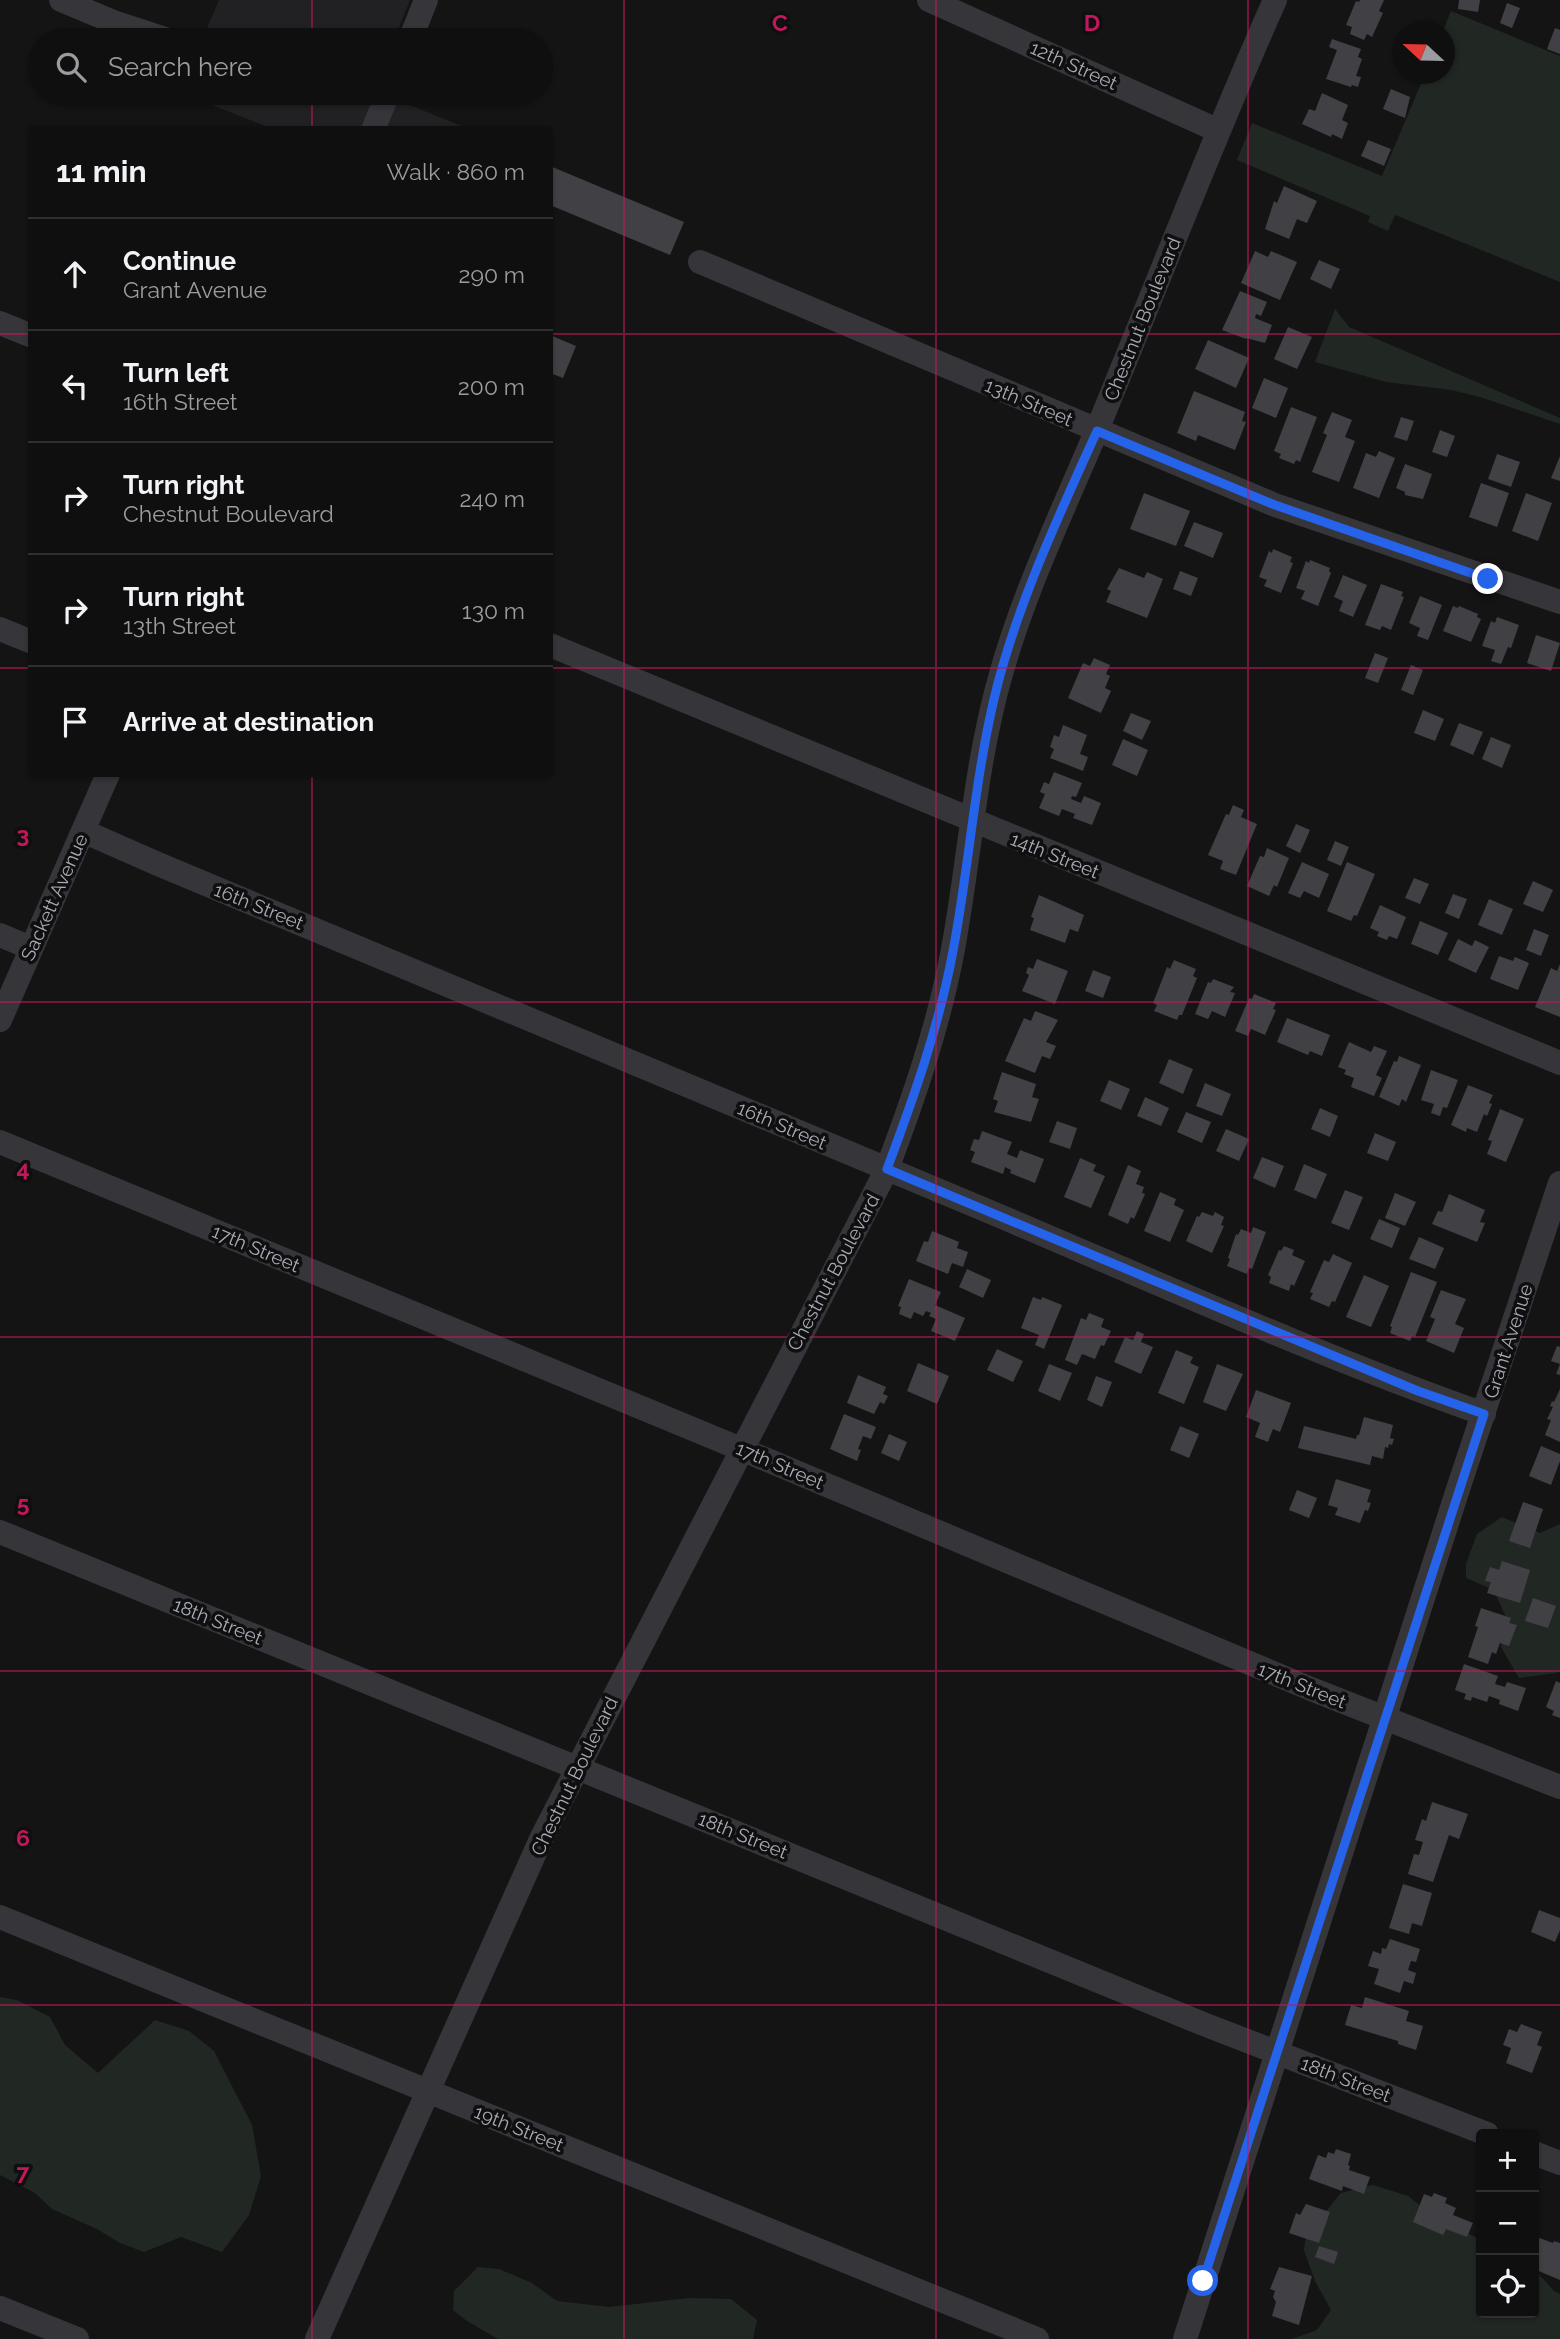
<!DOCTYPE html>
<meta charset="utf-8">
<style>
body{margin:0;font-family:Raleway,sans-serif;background:#1d1d1e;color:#f1f3f6}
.controls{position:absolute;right:21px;bottom:21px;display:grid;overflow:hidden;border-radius:7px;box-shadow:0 2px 5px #0004}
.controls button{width:63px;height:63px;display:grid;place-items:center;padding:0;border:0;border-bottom:2px solid #2f2f30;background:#0f0f10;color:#f1f3f6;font:35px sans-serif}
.compass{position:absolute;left:1392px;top:21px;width:63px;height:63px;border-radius:50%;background:#0f0f10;box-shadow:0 2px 5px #0004;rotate:292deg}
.stop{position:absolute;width:21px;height:21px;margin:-16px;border:5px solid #2563eb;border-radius:50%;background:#fff}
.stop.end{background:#2563eb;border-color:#fff;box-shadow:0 2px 7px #0008}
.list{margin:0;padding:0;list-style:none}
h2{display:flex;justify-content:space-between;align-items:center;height:91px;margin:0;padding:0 28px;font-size:30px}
h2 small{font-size:23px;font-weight:400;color:#9b9c9f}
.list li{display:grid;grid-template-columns:46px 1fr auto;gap:21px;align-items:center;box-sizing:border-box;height:112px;padding:0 28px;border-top:2px solid #2f2f30}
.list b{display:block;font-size:26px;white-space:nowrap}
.list p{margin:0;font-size:23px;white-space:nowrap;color:#9b9c9f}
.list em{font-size:23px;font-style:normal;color:#9b9c9f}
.icon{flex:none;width:38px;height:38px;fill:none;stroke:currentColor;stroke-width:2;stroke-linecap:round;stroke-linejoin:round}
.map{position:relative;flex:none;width:1560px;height:2339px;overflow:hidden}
.search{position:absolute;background:#0f0f10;box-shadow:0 2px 5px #0004;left:28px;top:28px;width:525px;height:77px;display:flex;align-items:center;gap:18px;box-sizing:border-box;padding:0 24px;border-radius:38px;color:#9b9c9f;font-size:26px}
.panel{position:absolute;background:#0f0f10;box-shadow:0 2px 5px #0004;left:28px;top:126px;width:525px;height:651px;border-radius:7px}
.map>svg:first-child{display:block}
</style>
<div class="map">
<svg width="1560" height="2339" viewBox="0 0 1560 2339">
<rect width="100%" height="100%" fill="#141415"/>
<!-- built -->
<path fill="#212022" d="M219 0H410L394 40H202Z
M181 93H380L469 129H273Z"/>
<!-- green -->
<path fill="#212823" d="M1451 11 1560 56V282L1395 215 1388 231 1368 222 1370 216 1237 160 1252 123 1382 176 1425 74H1444V32L1443 31Z
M1335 309 1349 327 1560 418V424L1480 397 1451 390 1386 382 1315 362Z
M1502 1517 1540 1533 1560 1524V1671L1557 1673 1519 1678 1501 1647 1505 1615 1494 1590 1466 1578V1564L1477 1534Z
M0 1997 17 2000 50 2017 65 2045 98 2073 155 2020 189 2031 214 2051 252 2125 261 2176 249 2215 222 2252 181 2237 144 2252 120 2243 97 2229 52 2209 35 2193 0 2175Z
M1373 2185 1408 2196 1435 2217 1481 2240V2313H1534V2269L1554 2291 1560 2294V2339H1292L1317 2330 1331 2310 1315 2281 1304 2250 1306 2236 1341 2193Z
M478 2267 499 2269 532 2283 557 2301 609 2307 689 2298 731 2299 757 2320 753 2339H498L467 2321 453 2310 454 2291Z"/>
<!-- building -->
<path fill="#414145" d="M1360 0H1384L1379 11 1383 13 1372 37 1367 34 1364 40 1350 34 1352 27 1346 25 1356 1 1359 2Z
M1459 0H1480L1478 12 1458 9Z
M1507 3 1520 8 1512 28 1500 23Z
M1555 28 1560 30V54L1547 49Z
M253 30 276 40H249Z
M1332 39 1361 49 1358 57 1362 59 1356 76 1361 77 1358 87 1352 85 1351 87 1326 79 1337 50 1329 47Z
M1391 89 1410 97 1405 118 1383 109Z
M1322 93 1348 105 1342 120 1348 123 1342 139 1332 134 1331 137 1302 124 1309 109 1315 111Z
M1368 140 1391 149 1384 166 1361 156Z
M550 166 684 222 670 255 550 205Z
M1284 186 1317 201 1307 223 1297 219 1289 239 1265 229 1274 201 1277 203Z
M1255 251 1268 257 1271 251 1297 262 1280 300 1241 283Z
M1319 260 1340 269 1331 289 1310 279Z
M1240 291 1267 302 1261 316 1256 314 1255 318 1272 325 1265 343 1246 338V339L1222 330Z
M1288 327 1312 337 1297 369 1274 359Z
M550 335 576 346 563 378 550 373Z
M1208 340 1249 358 1236 388 1195 369Z
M1264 378 1288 388 1276 418 1252 408Z
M1194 391 1245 412 1242 421 1246 422 1235 450 1198 435 1196 441 1177 433Z
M1291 407 1317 417 1300 462 1296 460 1294 464 1279 458 1281 454 1274 451Z
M1332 412 1352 420 1345 437 1355 441 1339 482 1312 472 1327 435 1323 433Z
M1401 417 1414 421 1407 441 1394 437Z
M1440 430 1455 436 1447 457 1432 452Z
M1379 451 1395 458 1379 498 1353 488 1366 453 1376 457Z
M1497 454 1520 462 1511 487 1488 479Z
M1560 456V481L1551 478Z
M1405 464 1432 474 1423 499 1405 495V492L1396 488Z
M1481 483 1509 493 1497 527 1469 517Z
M1144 493 1190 511 1176 546 1130 529Z
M1526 493 1552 503 1538 541 1512 531Z
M1194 522 1223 533 1213 558 1184 546Z
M1273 549 1292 557 1290 562 1293 563 1281 593 1264 586 1267 580 1259 577 1269 551 1272 553Z
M1310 560 1330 568 1329 571 1331 573 1318 606 1301 599 1305 591 1296 588 1306 561 1309 563Z
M1119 568 1144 578 1147 572 1163 579 1147 618 1106 602 1111 591 1107 589Z
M1180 571 1198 578 1191 596 1173 589Z
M1343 575 1367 585 1353 617 1339 611 1343 601 1334 597Z
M1381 584 1403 592 1401 596 1404 597 1391 630 1382 626 1380 630 1365 625Z
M1420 596 1442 605 1428 640 1417 636 1420 628 1409 623Z
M1453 606 1458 608 1459 606 1478 614 1477 617 1481 619 1471 642 1443 631Z
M1497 617 1519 625 1511 648 1508 647 1501 664 1491 661 1495 650 1482 646 1491 621 1495 623Z
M1536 635 1560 643 1551 671 1527 663Z
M1375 653 1388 658 1378 683 1365 678Z
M1094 658 1110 665 1106 674 1110 676 1105 688 1111 691 1101 713 1068 698 1083 663 1090 666Z
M1411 665 1423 670 1413 695 1401 690Z
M1423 710 1444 719 1435 741 1414 733Z
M1131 713 1151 721 1142 740 1123 731Z
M1459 723 1483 732 1473 755 1450 745Z
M1063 725 1087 735 1080 754 1088 757 1083 771 1050 758 1054 749 1050 747 1054 735 1059 737Z
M1491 737 1511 745 1502 768 1482 759Z
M1123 739 1148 750 1137 776 1112 765Z
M1054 772 1082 783 1076 797 1072 796 1071 799 1081 803 1084 796 1101 803 1092 825 1073 818 1075 814 1062 809 1059 816 1039 808 1045 794 1040 792 1044 782 1049 784Z
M1233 805 1244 810 1241 817 1257 824 1236 875 1220 869 1223 861 1208 855 1226 814 1229 815Z
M1296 824 1310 830 1300 853 1286 846Z
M1335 841 1349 847 1341 866 1327 860Z
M1267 848 1289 858 1277 887 1274 885 1269 896 1247 886 1260 856 1264 857Z
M1302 862 1329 874 1319 898 1304 891 1300 898 1288 893Z
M1347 862 1375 874 1357 916 1354 915 1351 921 1327 911Z
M1414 878 1429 884 1420 904 1405 898Z
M1533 881 1553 890 1543 912 1523 904Z
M1453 894 1467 899 1459 919 1445 913Z
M1039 895 1084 915 1078 932 1070 929 1065 943 1030 930 1034 918 1031 917Z
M1489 899 1513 909 1502 935 1478 925Z
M1380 905 1406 917 1397 939 1389 936 1387 940 1377 936 1379 932 1370 928Z
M1420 921 1448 933 1438 955 1411 944Z
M1534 929 1549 935 1541 956 1526 950Z
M1458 939 1472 946 1475 940 1489 947 1476 973 1448 960Z
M1499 956 1513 961 1515 957 1529 963 1518 990 1490 979Z
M1037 959 1068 971 1055 1004 1022 991 1029 975 1026 973 1028 967 1033 969Z
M1174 960 1196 969 1193 976 1197 978 1182 1015H1179L1177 1020 1154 1011 1157 1005 1153 1003 1167 967 1170 969Z
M1560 964V1017L1535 1007 1551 968 1557 971Z
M1093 970 1111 977 1103 998 1085 991Z
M1213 979 1234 987 1230 992 1235 993 1225 1017 1212 1011 1208 1019 1195 1014 1208 982 1211 983Z
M1254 994 1276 1003 1273 1009 1276 1010 1265 1035 1251 1029 1248 1036 1235 1031 1249 998 1252 999Z
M1035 1011 1058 1020 1046 1042 1056 1046 1050 1059 1042 1056 1035 1073 1005 1061 1024 1018 1031 1021Z
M1287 1018 1330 1035 1322 1056 1310 1051 1308 1055 1277 1042Z
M1349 1042 1371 1052 1374 1046 1387 1051 1376 1075 1382 1078 1374 1096 1351 1087 1354 1078 1344 1074 1346 1070 1338 1067Z
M1399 1056 1421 1065 1406 1102 1402 1099 1399 1106 1379 1097 1394 1061 1397 1062Z
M1169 1059 1193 1069 1183 1094 1159 1083Z
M1431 1070 1458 1080 1447 1108 1443 1107 1440 1116 1431 1113 1434 1104 1421 1100Z
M1002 1072 1036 1084 1032 1097 1039 1099 1031 1122 994 1112 998 1101 993 1099Z
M1109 1080 1130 1089 1121 1110 1100 1101Z
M1205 1083 1231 1094 1222 1116 1196 1106Z
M1468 1085 1493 1095 1489 1103 1492 1104 1487 1116 1484 1114 1477 1132 1467 1128 1466 1132 1451 1125Z
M1145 1097 1169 1108 1161 1126 1137 1116Z
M1320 1108 1338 1116 1330 1137 1311 1129Z
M1500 1109 1524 1119 1506 1162 1487 1154 1492 1141 1488 1140Z
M1186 1112 1211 1122 1202 1143 1177 1132Z
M1057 1121 1077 1128 1070 1149 1049 1142Z
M1226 1129 1249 1139 1239 1161 1216 1151Z
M982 1131 1012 1142 1007 1154 1017 1158 1020 1150 1044 1159 1035 1183 1010 1173 1011 1170 1005 1167 1003 1174 971 1162 975 1152 970 1150 974 1139 979 1140Z
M1375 1133 1396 1142 1388 1161 1367 1153Z
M1262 1157 1284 1166 1275 1188 1253 1178Z
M1080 1158 1096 1165 1093 1171 1105 1176 1091 1208 1064 1197Z
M1304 1164 1327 1174 1316 1199 1294 1190Z
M1128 1165 1141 1171 1136 1184 1144 1187 1142 1193 1145 1194 1134 1219 1131 1217 1128 1224 1108 1215Z
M1345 1190 1363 1197 1349 1230 1331 1223Z
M1160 1192 1176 1199 1174 1205 1184 1210 1170 1242 1144 1231Z
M1395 1193 1416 1202 1405 1226 1385 1218Z
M1449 1194 1485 1210 1480 1222 1485 1223 1477 1242 1432 1224 1438 1211 1442 1212Z
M1202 1212 1213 1216 1215 1212 1224 1217 1221 1225 1224 1226 1212 1253 1186 1241 1197 1216 1199 1217Z
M1379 1219 1400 1228 1392 1248 1370 1239Z
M1253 1227 1266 1232 1252 1269 1249 1268 1247 1274 1227 1266 1230 1259 1228 1258 1236 1234 1238 1235 1241 1229 1251 1233Z
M932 1231 959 1242 957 1248 968 1252 963 1267 952 1263 948 1274 916 1261 924 1241 928 1242Z
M1419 1237 1444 1248 1435 1269 1409 1259Z
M1284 1246 1294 1250 1292 1255 1305 1261 1294 1286 1291 1284 1289 1291 1269 1283 1271 1277 1268 1275 1279 1250 1281 1251Z
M1333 1254 1352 1263 1335 1302 1332 1301 1329 1307 1310 1299 1313 1293 1310 1292 1324 1260 1329 1262Z
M967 1269 991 1280 983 1298 959 1287Z
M1411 1272 1437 1282 1415 1337 1412 1336 1410 1341 1390 1333 1392 1327 1390 1326Z
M1364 1275 1389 1286 1371 1327 1346 1317Z
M909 1279 941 1292 935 1305 965 1318 955 1341 931 1331 936 1319 929 1316 931 1313 926 1311 923 1316 914 1312 911 1319 899 1314 901 1307 898 1306Z
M1441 1290 1466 1299 1455 1324 1464 1328 1454 1353 1426 1341 1435 1319 1430 1317Z
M1033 1297 1041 1300 1042 1297 1062 1305 1044 1349 1035 1345 1039 1335 1021 1328Z
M1089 1313 1104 1319 1101 1327 1111 1331 1104 1346 1101 1345 1095 1359 1082 1354 1077 1365 1065 1360 1081 1318 1086 1320Z
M1137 1331 1144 1334 1141 1342 1153 1347 1141 1374 1114 1362 1125 1337 1133 1340Z
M1557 1346 1560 1347V1375L1556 1374 1560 1364 1551 1361Z
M997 1349 1023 1361 1013 1382 987 1370Z
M1176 1350 1193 1357 1190 1363 1199 1367 1184 1404 1158 1393Z
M918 1363 949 1376 937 1404 907 1391Z
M1049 1364 1072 1373 1060 1401 1038 1391Z
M1217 1364 1243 1374 1226 1411 1203 1402Z
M858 1375 886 1387 883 1394 888 1396 884 1404 880 1402 874 1414 847 1403Z
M1096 1376 1112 1382 1102 1407 1087 1400Z
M1560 1389V1442L1545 1435 1551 1420 1547 1419 1553 1407 1550 1406 1552 1401 1554 1402Z
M1256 1390 1291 1403 1280 1432 1273 1429 1268 1442 1255 1437 1260 1423 1246 1417Z
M844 1414 876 1427 871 1439 863 1436 858 1449 861 1450 857 1461 830 1449Z
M1364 1417 1393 1425 1390 1438 1394 1439 1392 1445 1389 1444 1388 1448 1385 1447 1383 1459 1372 1456 1370 1465 1298 1448 1304 1426 1356 1439 1357 1435H1359Z
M1180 1426 1199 1434 1189 1458 1170 1450Z
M889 1434 907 1442 899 1461 881 1453Z
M1541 1446 1560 1454V1461L1551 1485 1529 1476Z
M1336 1479 1371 1490 1367 1502 1371 1503 1368 1511 1365 1510 1360 1523 1335 1515 1338 1508 1328 1505Z
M1297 1490 1317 1498 1309 1518 1289 1510Z
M1523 1502 1543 1509 1530 1548 1509 1541Z
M1502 1561 1530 1570 1520 1603 1487 1593 1491 1582 1485 1581 1490 1567 1499 1570Z
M1533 1598 1556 1606 1548 1628 1525 1621Z
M1481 1608 1511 1618 1509 1623 1517 1625 1509 1646 1500 1643 1496 1654 1492 1652 1488 1664 1468 1657 1478 1627 1475 1626Z
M1464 1664 1498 1676 1495 1684 1505 1687 1507 1682 1526 1688 1518 1711 1499 1704 1500 1700 1489 1696 1487 1702 1472 1697 1471 1701 1464 1699 1466 1694 1455 1690Z
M1556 1681 1560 1683V1718L1552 1715 1554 1711 1546 1707Z
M1432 1802 1468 1814 1459 1839 1449 1835 1433 1882 1408 1874 1414 1854 1419 1855 1423 1842 1415 1840 1422 1819 1426 1821Z
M1403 1884 1432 1893 1422 1926 1412 1923 1409 1934 1389 1928Z
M1539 1910 1560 1918V1930L1555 1942 1531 1932Z
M1390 1939 1420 1949 1416 1962 1411 1961 1408 1970 1416 1973 1413 1984 1404 1981 1400 1993 1374 1984 1379 1969 1368 1966 1373 1951 1381 1954 1382 1948 1386 1949Z
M1365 1997 1409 2011 1406 2021 1423 2026 1416 2050 1398 2044V2041L1345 2025 1351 2005 1362 2008Z
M1521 2024 1542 2032 1537 2045 1542 2047 1532 2073 1506 2063 1511 2048 1503 2045 1509 2029 1517 2032Z
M1336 2149 1351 2154 1348 2165 1350 2166 1349 2170 1370 2177 1364 2194 1343 2186 1342 2191 1309 2179 1318 2155 1326 2158 1328 2152 1334 2154Z
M1434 2193 1447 2198 1445 2203 1456 2208 1453 2215 1473 2223 1467 2237 1446 2229 1443 2235 1413 2222 1424 2194 1432 2197Z
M1306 2204 1330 2212 1319 2243 1289 2233 1296 2213 1300 2215Z
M1534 2236 1553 2243 1554 2241 1560 2243V2280L1534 2269Z
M1319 2246 1338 2252 1334 2264 1315 2257Z
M1279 2267 1312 2276 1299 2325 1272 2316 1276 2302 1273 2297 1275 2291 1270 2289Z"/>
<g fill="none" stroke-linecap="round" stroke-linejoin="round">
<!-- minor -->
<path stroke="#36353a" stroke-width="24" d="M61 0 116 23 168 40
M929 0 1219 131
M410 40 426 0
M373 130 388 93
M700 262 1275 505 1560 602
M0 323 32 336
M0 629 32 642
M550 645 1560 1063
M83 831 158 864C433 979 708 1094 983 1209 1149 1279 1314 1354 1484 1414
M0 935 31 948
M0 1020 108 774
M0 1142 741 1449 1311 1689 1560 1787
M0 1532 1206 2025 1487 2134
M0 1917 1037 2339
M1534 2153 1560 2163
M0 2308 77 2339
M317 2339 542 1837 887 1169C914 1097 939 1025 953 949 970 857 975 764 1001 674 1027 582 1070 496 1106 408 1162 272 1215 134 1275 0
M1185 2339 1459 1486 1560 1183"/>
</g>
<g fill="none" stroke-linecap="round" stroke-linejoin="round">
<!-- route -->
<path stroke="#2563eb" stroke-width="9" d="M1203 2281 1484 1414 1418 1391 887 1169C914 1097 939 1026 953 951 970 862 975 771 998 683 1021 596 1060 513 1097 431L1275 505 1488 579"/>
</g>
<!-- grid -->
<path fill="none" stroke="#c2185b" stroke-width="2" stroke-opacity="0.55" d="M312 0V40M624 0V2339M936 0V2339M1248 0V2339M312 93V130M0 334H32M550 334H1560M0 668H32M550 668H1560M312 774V2339M0 1002H1560M0 1337H1560M0 1671H1560M0 2005H1560"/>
<g text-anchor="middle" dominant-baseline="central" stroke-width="7" stroke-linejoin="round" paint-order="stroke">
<!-- street labels -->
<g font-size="19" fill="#a7a9b4" stroke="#0f0f10">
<text transform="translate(1074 65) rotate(24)">12th Street</text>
<text transform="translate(1142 319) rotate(-68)">Chestnut Boulevard</text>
<text transform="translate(1029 402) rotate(23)">13th Street</text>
<text transform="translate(1055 855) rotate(22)">14th Street</text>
<text transform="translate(54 897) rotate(-66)">Sackett Avenue</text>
<text transform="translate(259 906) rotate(22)">16th Street</text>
<text transform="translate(782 1125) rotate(23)">16th Street</text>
<text transform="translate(256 1248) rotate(23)">17th Street</text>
<text transform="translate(833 1272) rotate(-62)">Chestnut Boulevard</text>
<text transform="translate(1508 1341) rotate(-72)">Grant Avenue</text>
<text transform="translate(780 1465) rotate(23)">17th Street</text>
<text transform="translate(218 1621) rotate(22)">18th Street</text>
<text transform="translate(1302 1685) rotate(22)">17th Street</text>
<text transform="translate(574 1776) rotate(-64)">Chestnut Boulevard</text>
<text transform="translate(743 1835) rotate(22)">18th Street</text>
<text transform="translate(1346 2079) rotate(21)">18th Street</text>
<text transform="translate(519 2128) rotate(22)">19th Street</text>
</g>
</g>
<g font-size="23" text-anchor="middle" font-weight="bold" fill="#c2185b" stroke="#0f0f10" stroke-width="7" stroke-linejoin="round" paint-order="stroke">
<text x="780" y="31">C</text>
<text x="1092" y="31">D</text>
<text x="23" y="843">3</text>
<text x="23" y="1177">4</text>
<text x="23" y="1512">5</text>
<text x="23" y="1846">6</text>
<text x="23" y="2180">7</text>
</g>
</svg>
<div class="controls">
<button>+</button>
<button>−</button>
<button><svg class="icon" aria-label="locate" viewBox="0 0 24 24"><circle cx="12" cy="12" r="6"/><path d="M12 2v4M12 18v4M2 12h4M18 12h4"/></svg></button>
</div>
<svg class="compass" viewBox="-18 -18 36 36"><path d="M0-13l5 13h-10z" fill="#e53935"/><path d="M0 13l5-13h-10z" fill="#9b9c9f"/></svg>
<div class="stop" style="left:1203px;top:2281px"></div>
<div class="stop end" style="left:1488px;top:579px"></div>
<div class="search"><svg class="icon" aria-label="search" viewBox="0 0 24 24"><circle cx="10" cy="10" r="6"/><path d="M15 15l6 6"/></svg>Search here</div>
<section class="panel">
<h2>11 min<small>Walk · 860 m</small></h2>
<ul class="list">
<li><svg class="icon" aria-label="ahead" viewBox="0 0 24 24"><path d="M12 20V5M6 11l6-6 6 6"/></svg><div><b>Continue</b><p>Grant Avenue</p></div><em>290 m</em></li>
<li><svg class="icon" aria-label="left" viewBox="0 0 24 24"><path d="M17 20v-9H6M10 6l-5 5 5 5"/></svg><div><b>Turn left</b><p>16th Street</p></div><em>200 m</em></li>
<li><svg class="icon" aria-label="right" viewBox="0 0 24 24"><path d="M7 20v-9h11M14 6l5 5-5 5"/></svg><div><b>Turn right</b><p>Chestnut Boulevard</p></div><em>240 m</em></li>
<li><svg class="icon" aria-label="right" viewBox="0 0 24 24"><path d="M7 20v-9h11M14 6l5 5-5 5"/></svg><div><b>Turn right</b><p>13th Street</p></div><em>130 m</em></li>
<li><svg class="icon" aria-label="arrive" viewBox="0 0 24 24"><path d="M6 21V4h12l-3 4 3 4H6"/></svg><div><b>Arrive at destination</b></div></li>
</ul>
</section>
</div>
